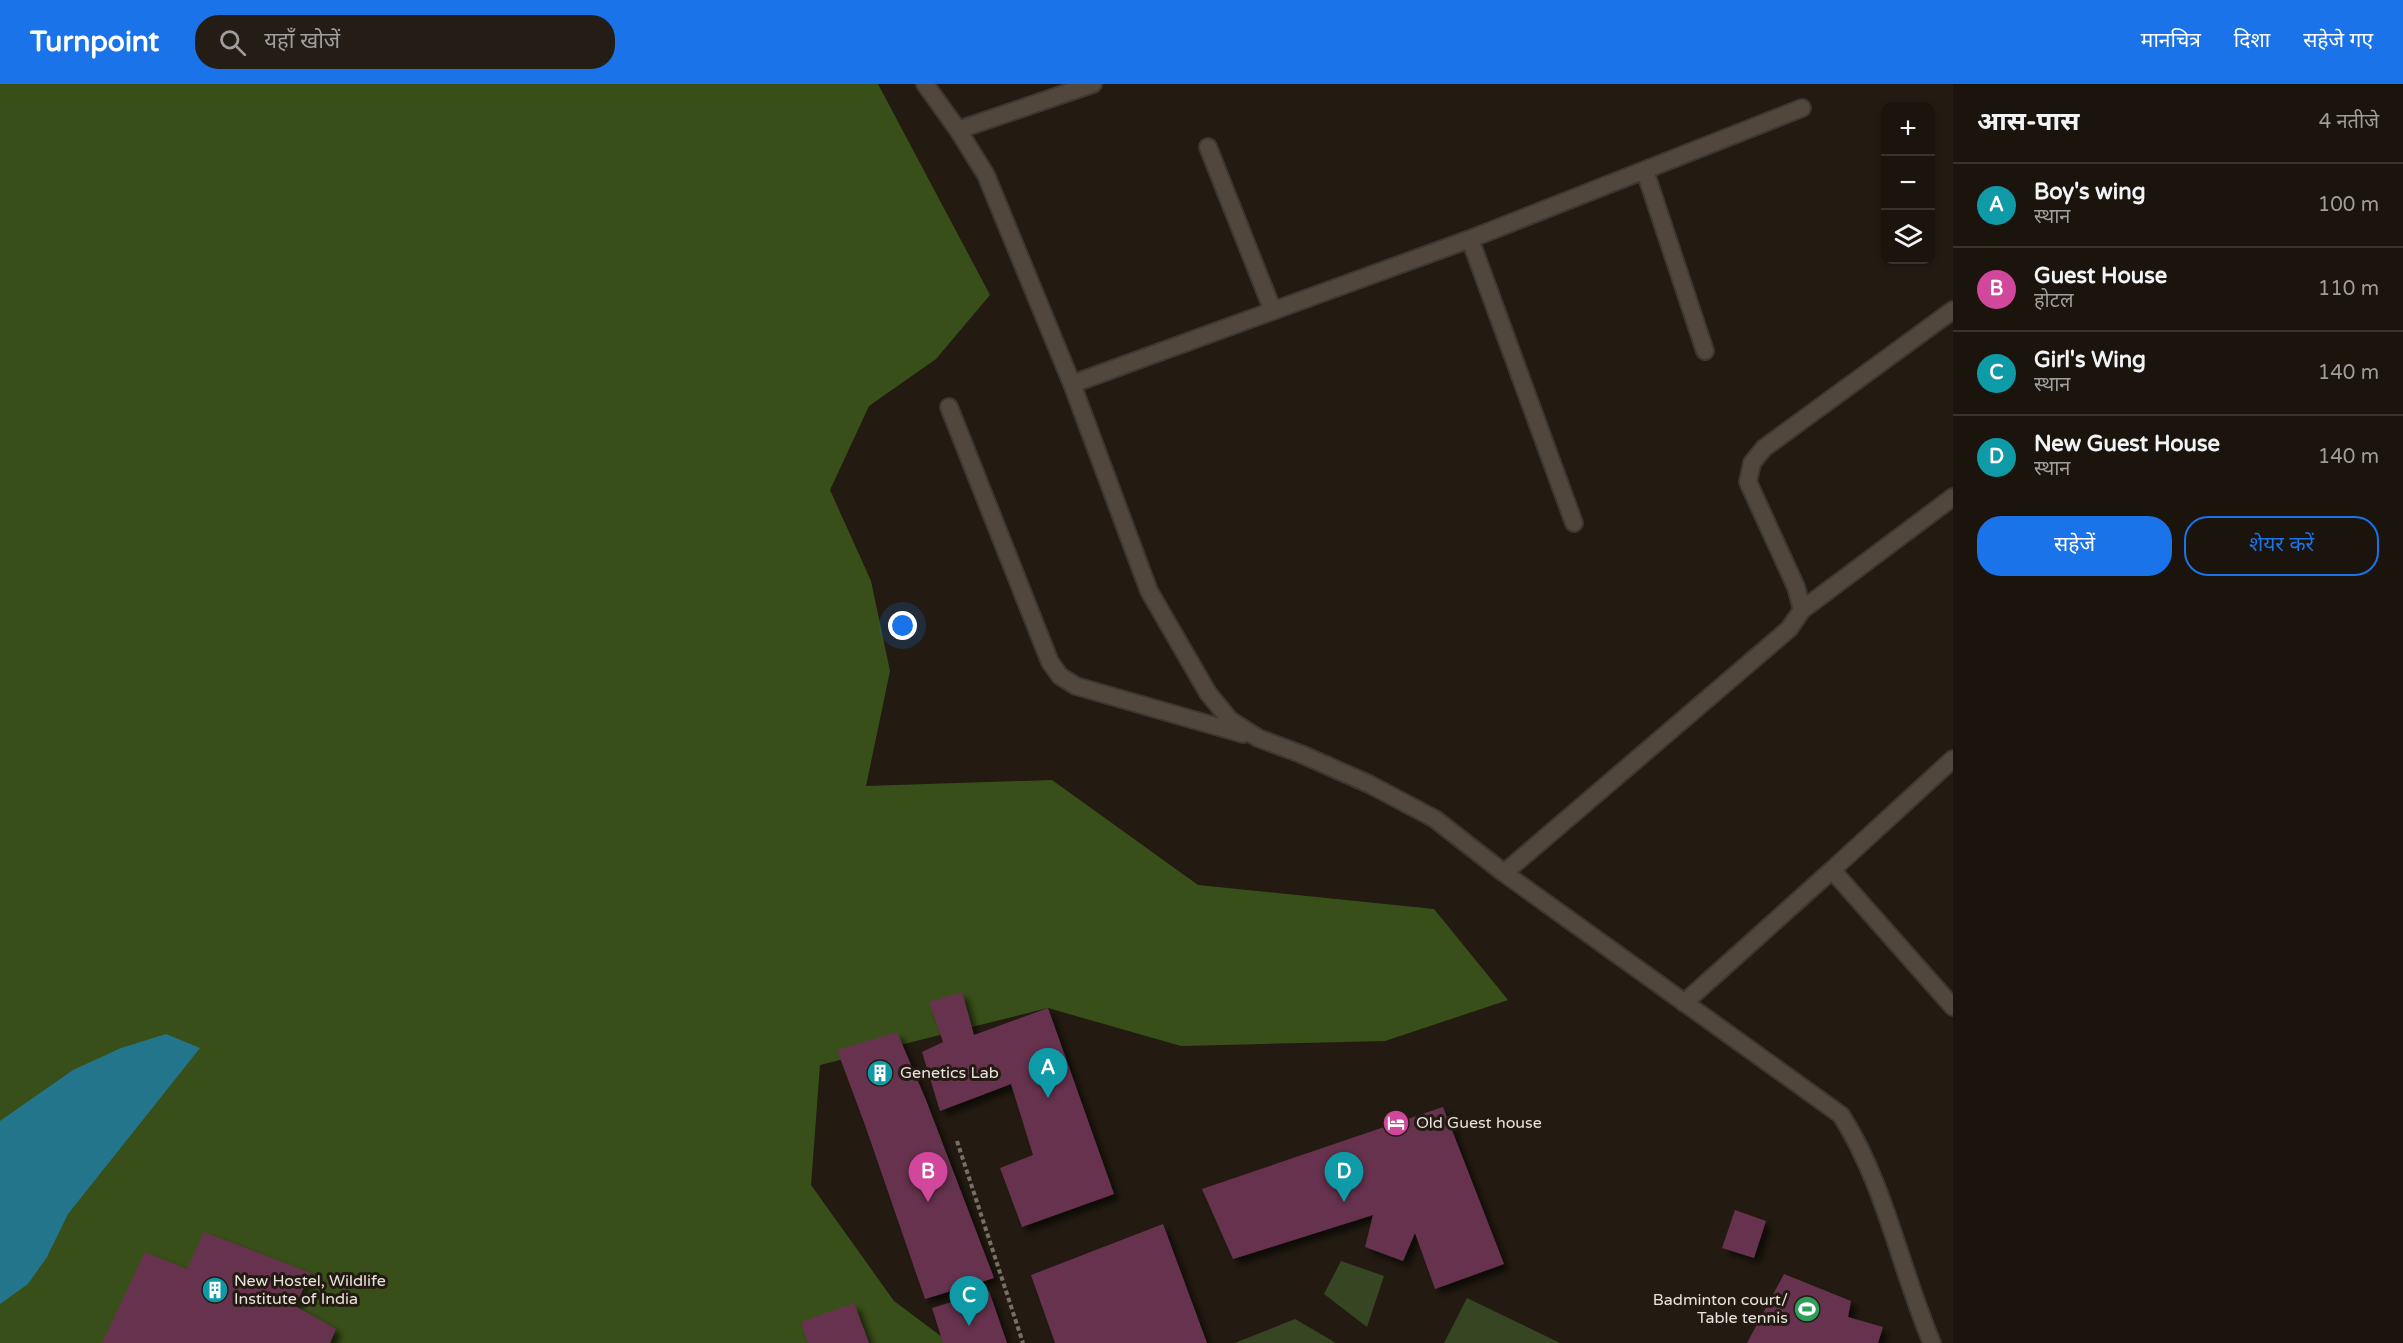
<!DOCTYPE html>
<html lang="hi">
<meta charset="utf-8">
<style>
body{margin:0;font-family:"Varela Round","Noto Sans Devanagari",sans-serif;background:#231d16;color:#f1f3f6}
.controls{position:absolute;right:18px;top:18px;display:grid;overflow:hidden;border-radius:12px;box-shadow:0 2px 4px #0004}
.controls button{width:54px;height:54px;display:grid;place-items:center;padding:0;border:0;border-bottom:2px solid #38332e;background:#1a140d;color:#f1f3f6;font:30px sans-serif}
.you{position:absolute;left:903px;top:542px;width:21px;height:21px;margin:-15px;border:4px solid #fff;border-radius:50%;background:#1a73e8;box-shadow:0 0 0 9px #1a73e833}
.badge{display:grid;place-items:center;width:39px;height:39px;border-radius:50%;background:#1a73e8;color:#fff;font-size:20px;font-weight:700}
.pin{position:absolute;translate:-50% -50px;filter:drop-shadow(0 2px 3px #0008)}
.pin::after{content:'';position:absolute;top:32px;width:21px;height:18px;background:inherit;clip-path:polygon(0 0,100% 0,50% 100%)}
.list{margin:0;padding:0;list-style:none}
h2{display:flex;justify-content:space-between;align-items:center;height:78px;margin:0;padding:0 24px;font-size:26px}
h2 small{font-size:20px;font-weight:400;color:#9f9e9d}
.list li{display:grid;grid-template-columns:39px 1fr auto;gap:18px;align-items:center;box-sizing:border-box;height:84px;padding:0 24px;border-top:2px solid #38332e}
.list b{display:block;font-size:22px;white-space:nowrap}
.list p{margin:0;font-size:20px;white-space:nowrap;color:#9f9e9d}
.list em{font-size:20px;font-style:normal;color:#9f9e9d}
.actions{display:flex;gap:12px;padding:18px 24px}
.actions a{flex:1;padding:14px 0;border:2px solid #1a73e8;border-radius:24px;text-align:center;font-size:21px;color:#1a73e8}
.actions .main{background:#1a73e8;color:#fff}
.icon{flex:none;width:33px;height:33px;fill:none;stroke:currentColor;stroke-width:2;stroke-linecap:round;stroke-linejoin:round}
.map{position:relative;flex:none;width:1953px;height:1259px;overflow:hidden}
header{display:flex;align-items:center;gap:36px;box-sizing:border-box;height:84px;padding:0 30px;background:#1a73e8;color:#fff}
header strong{font-size:28px}
nav{display:flex;gap:33px;margin-inline-start:auto;font-size:21px}
.search{width:420px;height:54px;background:#231d16;display:flex;align-items:center;gap:15px;box-sizing:border-box;padding:0 21px;border-radius:24px;color:#9f9e9d;font-size:22px}
main{display:flex}
aside{flex:1;background:#1a140d}
.map>svg:first-child{display:block}
</style>
<header>
<strong>Turnpoint</strong>
<div class="search"><svg class="icon" aria-label="search" viewBox="0 0 24 24"><circle cx="10" cy="10" r="6"/><path d="M15 15l6 6"/></svg>यहाँ खोजें</div>
<nav><a>मानचित्र</a><a>दिशा</a><a>सहेजे गए</a></nav>
</header>
<main>
<div class="map">
<svg width="1953" height="1259" viewBox="0 0 1953 1259">
<defs>
<filter id="shadow"><feDropShadow dx="5.5" dy="5.5" stdDeviation="3" flood-color="#0009"/></filter>
</defs>
<rect width="100%" height="100%" fill="#231b11"/>
<!-- green -->
<path fill="#374622" d="M1341 1177 1384 1192 1367 1243 1324 1210Z
M1467 1214 1560 1259H1444Z
M1295 1235 1336 1259H1235Z"/>
<!-- forest -->
<path fill="#394f19" d="M0 0H878L990 211 936 275 869 322 830 406 871 497 890 587 866 702 1052 696 1198 801 1434 825 1508 916 1385 957 1181 962 1048 924 820 981 811 1101 894 1217 950 1259H0Z"/>
<!-- water -->
<path fill="#23758b" d="M166 950 200 964 68 1130 47 1173 28 1200 0 1220V1037L73 986 121 964Z"/>
<!-- building -->
<path fill="#66324d" filter="url(#shadow)" d="M962 908 974 951 1048 924 1114 1110 1022 1143 1000 1084 1033 1071 1011 1000 940 1027 922 968 943 958 929 918Z
M897 948 926 1016 994 1194 925 1215 865 1041 837 966Z
M1443 1023 1504 1180 1435 1205 1415 1149 1403 1177 1365 1163 1373 1131 1233 1175 1202 1105Z
M1735 1126 1766 1137 1754 1174 1722 1164Z
M1163 1140 1207 1259H1055L1031 1191Z
M204 1148 311 1189 295 1222 336 1245 330 1259H102L145 1168 187 1185Z
M1784 1190 1851 1217 1848 1233 1883 1243 1878 1259H1747Z
M989 1207 1007 1259H943L932 1224Z
M854 1219 869 1259H808L801 1238Z"/>
<g fill="none" stroke-linecap="round" stroke-linejoin="round">
<defs>
<path id="minor" d="M925 0 958 46 986 91 1072 300 1149 507 1208 609 1230 636 1258 654 1301 670 1369 700 1435 735 1504 789 1841 1031C1885 1100 1900 1184 1932 1259
M958 46 1093 0
M1208 63 1273 227
M1645 87 1705 267
M1470 155 1574 439
M1072 300 1470 155 1802 24
M949 323 1050 578 1060 592 1076 602 1243 650
M1802 526 1953 413
M1953 675 1832 786 1953 923
M1504 789 1789 545 1802 526 1796 503 1748 398 1752 379 1764 364 1953 226
M1684 919 1832 786"/>
</defs>
<!-- minor casing -->
<use href="#minor" stroke="#3d3731" stroke-width="20"/>
<!-- path -->
<path stroke="#777067" stroke-width="4" stroke-dasharray="4.5 3" stroke-linecap="butt" d="M957 1057 1023 1259"/>
<!-- minor -->
<use href="#minor" stroke="#51473d" stroke-width="16"/>
</g>
<!-- icons -->
<defs>
<symbol id="building-disc" viewBox="-11 -11 22 22"><circle r="9.5" fill="#0f9aa8" stroke="#231b11"/><path d="M-4-6H4V6H1V3H-1V6H-4ZM-2.5-4.3h1.7v1.8h-1.7ZM.8-4.3h1.7v1.8H.8ZM-2.5-1h1.7V.8h-1.7ZM.8-1h1.7V.8H.8Z" fill="#fff"/></symbol>
<symbol id="hotel-disc" viewBox="-11 -11 22 22"><circle r="9.5" fill="#d1479c" stroke="#231b11"/><path d="M-6-4.5h1.5V1H6V5H4.5V3h-9V5H-6ZM-4 0a1.8 1.8 0 1 1 3.6 0ZM.5 0V-2.5h3Q6-2.5 6 0Z" fill="#fff"/></symbol>
<symbol id="stadium-disc" viewBox="-11 -11 22 22"><circle r="9.5" fill="#2e9e5b" stroke="#231b11"/><path d="M0-5a6.5 5 0 1 0 0 10a6.5 5 0 1 0 0-10ZM-3.5-1.8h7v3.6h-7Z" fill="#fff"/></symbol>
</defs>
<g fill-rule="evenodd">
<use href="#building-disc" x="865" y="974" width="30" height="30"/>
<use href="#hotel-disc" x="1381" y="1024" width="30" height="30"/>
<use href="#building-disc" x="200" y="1191" width="30" height="30"/>
<use href="#stadium-disc" x="1792" y="1210" width="30" height="30"/>
</g>
<g text-anchor="middle" dominant-baseline="central" stroke-width="6" stroke-linejoin="round" paint-order="stroke">
<!-- poi labels -->
<g font-size="16" fill="#e9e3dd" stroke="#231b11" text-anchor="start">
<text x="900" y="989">Genetics Lab</text>
<text x="1416" y="1039">Old Guest house</text>
<text x="234" y="1197">New Hostel, Wildlife<tspan x="234" dy="18">Institute of India</tspan></text>
<text x="1788" y="1216" text-anchor="end">Badminton court/<tspan x="1788" dy="18">Table tennis</tspan></text>
</g>
</g>
</svg>
<div class="controls">
<button>+</button>
<button>−</button>
<button><svg class="icon" aria-label="layers" viewBox="0 0 24 24"><path d="M12 4l9 5-9 5-9-5zM3 14l9 5 9-5"/></svg></button>
</div>
<div class="you"></div>
<div class="pin badge" style="left:1048px;top:1014px;background:#0f9aa8">A</div>
<div class="pin badge" style="left:928px;top:1118px;background:#d1479c">B</div>
<div class="pin badge" style="left:969px;top:1242px;background:#0f9aa8">C</div>
<div class="pin badge" style="left:1344px;top:1118px;background:#0f9aa8">D</div>
</div>
<aside>
<h2>आस-पास<small>4 नतीजे</small></h2>
<ul class="list">
<li><span class="badge" style="background:#0f9aa8">A</span><div><b>Boy's wing</b><p>स्थान</p></div><em>100 m</em></li>
<li><span class="badge" style="background:#d1479c">B</span><div><b>Guest House</b><p>होटल</p></div><em>110 m</em></li>
<li><span class="badge" style="background:#0f9aa8">C</span><div><b>Girl's Wing</b><p>स्थान</p></div><em>140 m</em></li>
<li><span class="badge" style="background:#0f9aa8">D</span><div><b>New Guest House</b><p>स्थान</p></div><em>140 m</em></li>
</ul>
<div class="actions"><a class="main">सहेजें</a><a>शेयर करें</a></div>
</aside>
</main>
